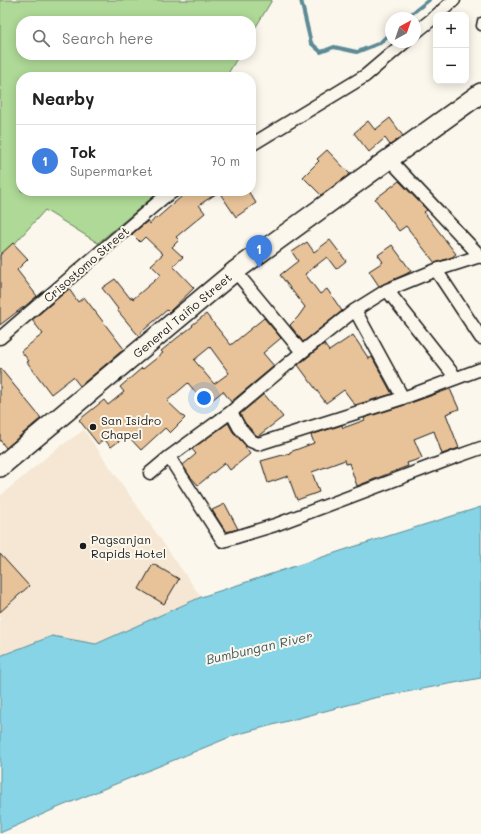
<!DOCTYPE html>
<meta charset="utf-8">
<style>
body{margin:0;font-family:Mali,sans-serif;background:#f6f6f6;color:#222}
.controls{position:absolute;right:12px;top:12px;display:grid;overflow:hidden;border-radius:8px;box-shadow:0 2px 10px #0003}
.controls button{width:36px;height:36px;display:grid;place-items:center;padding:0;border:0;border-bottom:1px solid #e0e0e0;background:#fff;color:#222;font:20px sans-serif}
.compass{position:absolute;left:385px;top:12px;width:36px;height:36px;border-radius:50%;background:#fff;box-shadow:0 2px 10px #0003;rotate:40deg}
.you{position:absolute;left:204px;top:398px;width:14px;height:14px;margin:-10px;border:3px solid #fff;border-radius:50%;background:#1a73e8;box-shadow:0 0 0 6px #1a73e833}
.badge{display:grid;place-items:center;width:26px;height:26px;border-radius:50%;background:#db2777;color:#fff;font-size:13px;font-weight:700}
.pin{position:absolute;translate:-50% -33px;filter:drop-shadow(0 1px 2px #0008)}
.pin::after{content:'';position:absolute;top:21px;width:14px;height:12px;background:inherit;clip-path:polygon(0 0,100% 0,50% 100%)}
.list{margin:0;padding:0;list-style:none}
h2{display:flex;justify-content:space-between;align-items:center;height:52px;margin:0;padding:0 16px;font-size:17px}
h2 small{font-size:13px;font-weight:400;color:#767676}
.list li{display:grid;grid-template-columns:26px 1fr auto;gap:12px;align-items:center;box-sizing:border-box;height:72px;padding:0 16px;border-top:1px solid #e0e0e0}
.list b{display:block;font-size:15px;white-space:nowrap}
.list p{margin:0;font-size:13px;white-space:nowrap;color:#767676}
.list em{font-size:13px;font-style:normal;color:#767676}
.icon{flex:none;width:22px;height:22px;fill:none;stroke:currentColor;stroke-width:2;stroke-linecap:round;stroke-linejoin:round}
.map{position:relative;flex:none;width:481px;height:834px;overflow:hidden}
.search{position:absolute;background:#fff;box-shadow:0 2px 10px #0003;left:16px;top:16px;width:240px;height:44px;display:flex;align-items:center;gap:10px;box-sizing:border-box;padding:0 14px;border-radius:16px;color:#767676;font-size:15px}
.panel{position:absolute;background:#fff;box-shadow:0 2px 10px #0003;left:16px;top:72px;width:240px;height:124px;border-radius:16px}
.map>svg:first-child{display:block}
</style>
<div class="map">
<svg width="481" height="834" viewBox="0 0 481 834">
<rect width="100%" height="100%" fill="#fbf7ec"/>
<filter id="ink" filterUnits="userSpaceOnUse"><feTurbulence type="fractalNoise" baseFrequency=".025" numOctaves="2"/><feDisplacementMap in="SourceGraphic" scale="8" xChannelSelector="R" yChannelSelector="G"/><feConvolveMatrix kernelMatrix="1 2 1 2 8 2 1 2 1" color-interpolation-filters="sRGB"/></filter>
<g filter="url(#ink)">
<!-- built -->
<path fill="#f5e7d3" d="M84 430 201 597 96 644 52 636 0 656V496L55 450Z"/>
<!-- green -->
<path fill="#aed996" stroke="#657a59" d="M0 0H272L251 35V21H21V55H239L226 77H21V191H160L98 243 45 210 0 260Z"/>
<!-- water -->
<path fill="#86d4e5" stroke="#5c8a95" d="M481 507V678L374 698 235 735 57 808 0 833V656L52 636 96 644 201 597 353 547Z"/>
<g fill="none" stroke-linecap="round" stroke-linejoin="round">
<!-- stream -->
<path stroke="#5c8a95" stroke-width="4" d="M301 0 311 43 321 52 334 47 357 52 380 43 391 32
M406 18 429 0"/>
</g>
<!-- building -->
<path fill="#e8c399" stroke="#1c1c1c" fill-rule="evenodd" d="M390 118 403 136 390 145 385 138 369 152 354 133 368 121 375 130Z
M327 150 350 174 321 195 303 177 319 161 317 159Z
M399 181 427 210 424 212 456 254 452 257 435 263 406 226 399 231 375 199Z
M188 191H248L256 203 236 217 219 192 199 205 205 213 176 237 179 240 172 247 183 257 173 266 194 288 170 311 169 312 167 310 138 335 117 310 118 309 102 288 115 279 130 298 132 297 133 299 161 275 151 265 163 254 145 237 140 242 132 234 148 221 150 224 156 217 157 218Z
M330 240 346 261 336 269 327 257 305 274 320 294 327 289 342 311 303 342 290 325 298 317 305 307 280 275 298 261 292 252 307 242 314 252Z
M13 243 28 259 17 270 37 296 23 308H22L0 325V255Z
M392 245 411 271 406 274 379 286 369 271 383 262 378 255Z
M69 289 78 302 84 297 124 349 80 386 73 377 51 394 27 362 29 361 21 351 43 334 32 320Z
M206 314 231 345 264 318 281 338 263 353 274 366 231 402 223 391 206 405 188 383 167 401 185 418 170 433 165 428 141 450 127 435 111 447 104 439 98 444 79 420 104 400 108 405 124 392 120 387 142 368 143 369 163 353 161 351 177 338 193 326 192 325ZM210 347 229 373 214 384 194 360Z
M353 335 369 359 372 357 392 394 355 405 344 390 326 403 298 365 324 344 329 351Z
M0 368 41 418 6 448 0 440Z
M450 389 459 409 446 414 459 448 442 454 434 431 414 439 422 458 407 463 408 466 357 486 349 463 346 464 345 460 312 472 319 492 297 500 288 476 268 483 261 461 290 453V452L314 443 311 435 342 425 343 428 365 420 364 418 405 405Z
M264 394 283 417 258 436 256 435 245 423 240 414Z
M228 423 233 432 246 446 245 447 250 454 230 470 225 463 198 485 189 475 183 465 196 454 192 449Z
M225 504 238 529 226 532 212 510Z
M0 554 29 586 0 612Z
M153 564 179 579 164 604 139 589Z"/>
<g fill="none" stroke-linecap="round" stroke-linejoin="round">
<defs>
<path id="lane" d="M481 21 480 26 481 27"/>
<path id="street" d="M437 15 454 0
M415 33 436 16
M251 145 365 76 405 42
M389 159 481 257
M480 256 436 270 387 290 355 310 302 352 231 412 239 427 251 441 258 444 403 398 481 369
M436 270 481 338
M235 271 302 352
M387 290 456 378
M355 310 403 398
M0 338 163 198 174 191
M169 457 223 541 275 525 450 459 481 448
M150 473 169 457 231 412"/>
<path id="primary" d="M0 467 235 271 389 159 481 93"/>
</defs>
<!-- lane casing -->
<use href="#lane" stroke="#1c1c1c" stroke-width="9"/>
<!-- street casing -->
<use href="#street" stroke="#1c1c1c" stroke-width="15"/>
<!-- primary casing -->
<use href="#primary" stroke="#1c1c1c" stroke-width="22"/>
<!-- lane -->
<use href="#lane" stroke="#fbf7ec" stroke-width="6"/>
<!-- street -->
<use href="#street" stroke="#fbf7ec" stroke-width="12"/>
<!-- primary -->
<use href="#primary" stroke="#fbf7ec" stroke-width="19"/>
</g>
</g>
<!-- markers -->
<g fill="#1c1c1c" stroke="#fbf7ec" stroke-width="1.5">
<circle cx="93" cy="427" r="4"/>
<circle cx="83" cy="546" r="4"/>
</g>
<g text-anchor="middle" dominant-baseline="central" stroke-width="4" stroke-linejoin="round" paint-order="stroke">
<!-- street labels -->
<g font-size="12" fill="#1c1c1c" stroke="#fbf7ec">
<text transform="translate(86 264) rotate(-41)">Crisostomo Street</text>
<text transform="translate(182 315) rotate(-40)">General Taiño Street</text>
</g>
<!-- poi labels -->
<g font-size="12" fill="#1c1c1c" stroke="#fbf7ec" text-anchor="start">
<text x="101" y="420">San Isidro<tspan x="101" dy="14">Chapel</tspan></text>
<text x="91" y="539">Pagsanjan<tspan x="91" dy="14">Rapids Hotel</tspan></text>
</g>
<!-- water labels -->
<g font-size="13" font-style="italic" fill="#415c62" stroke="#fbf7ec">
<text transform="translate(259 647) rotate(-13)">Bumbungan River</text>
</g>
</g>
</svg>
<div class="controls">
<button>+</button>
<button>−</button>
</div>
<svg class="compass" viewBox="-18 -18 36 36"><path d="M0-13l5 13h-10z" fill="#e53935"/><path d="M0 13l5-13h-10z" fill="#767676"/></svg>
<div class="you"></div>
<div class="pin badge" style="left:259px;top:268px;background:#3f7fe0">1</div>
<div class="search"><svg class="icon" aria-label="search" viewBox="0 0 24 24"><circle cx="10" cy="10" r="6"/><path d="M15 15l6 6"/></svg>Search here</div>
<section class="panel">
<h2>Nearby<small></small></h2>
<ul class="list">
<li><span class="badge" style="background:#3f7fe0">1</span><div><b>Tok</b><p>Supermarket</p></div><em>70 m</em></li>
</ul>
</section>
</div>
